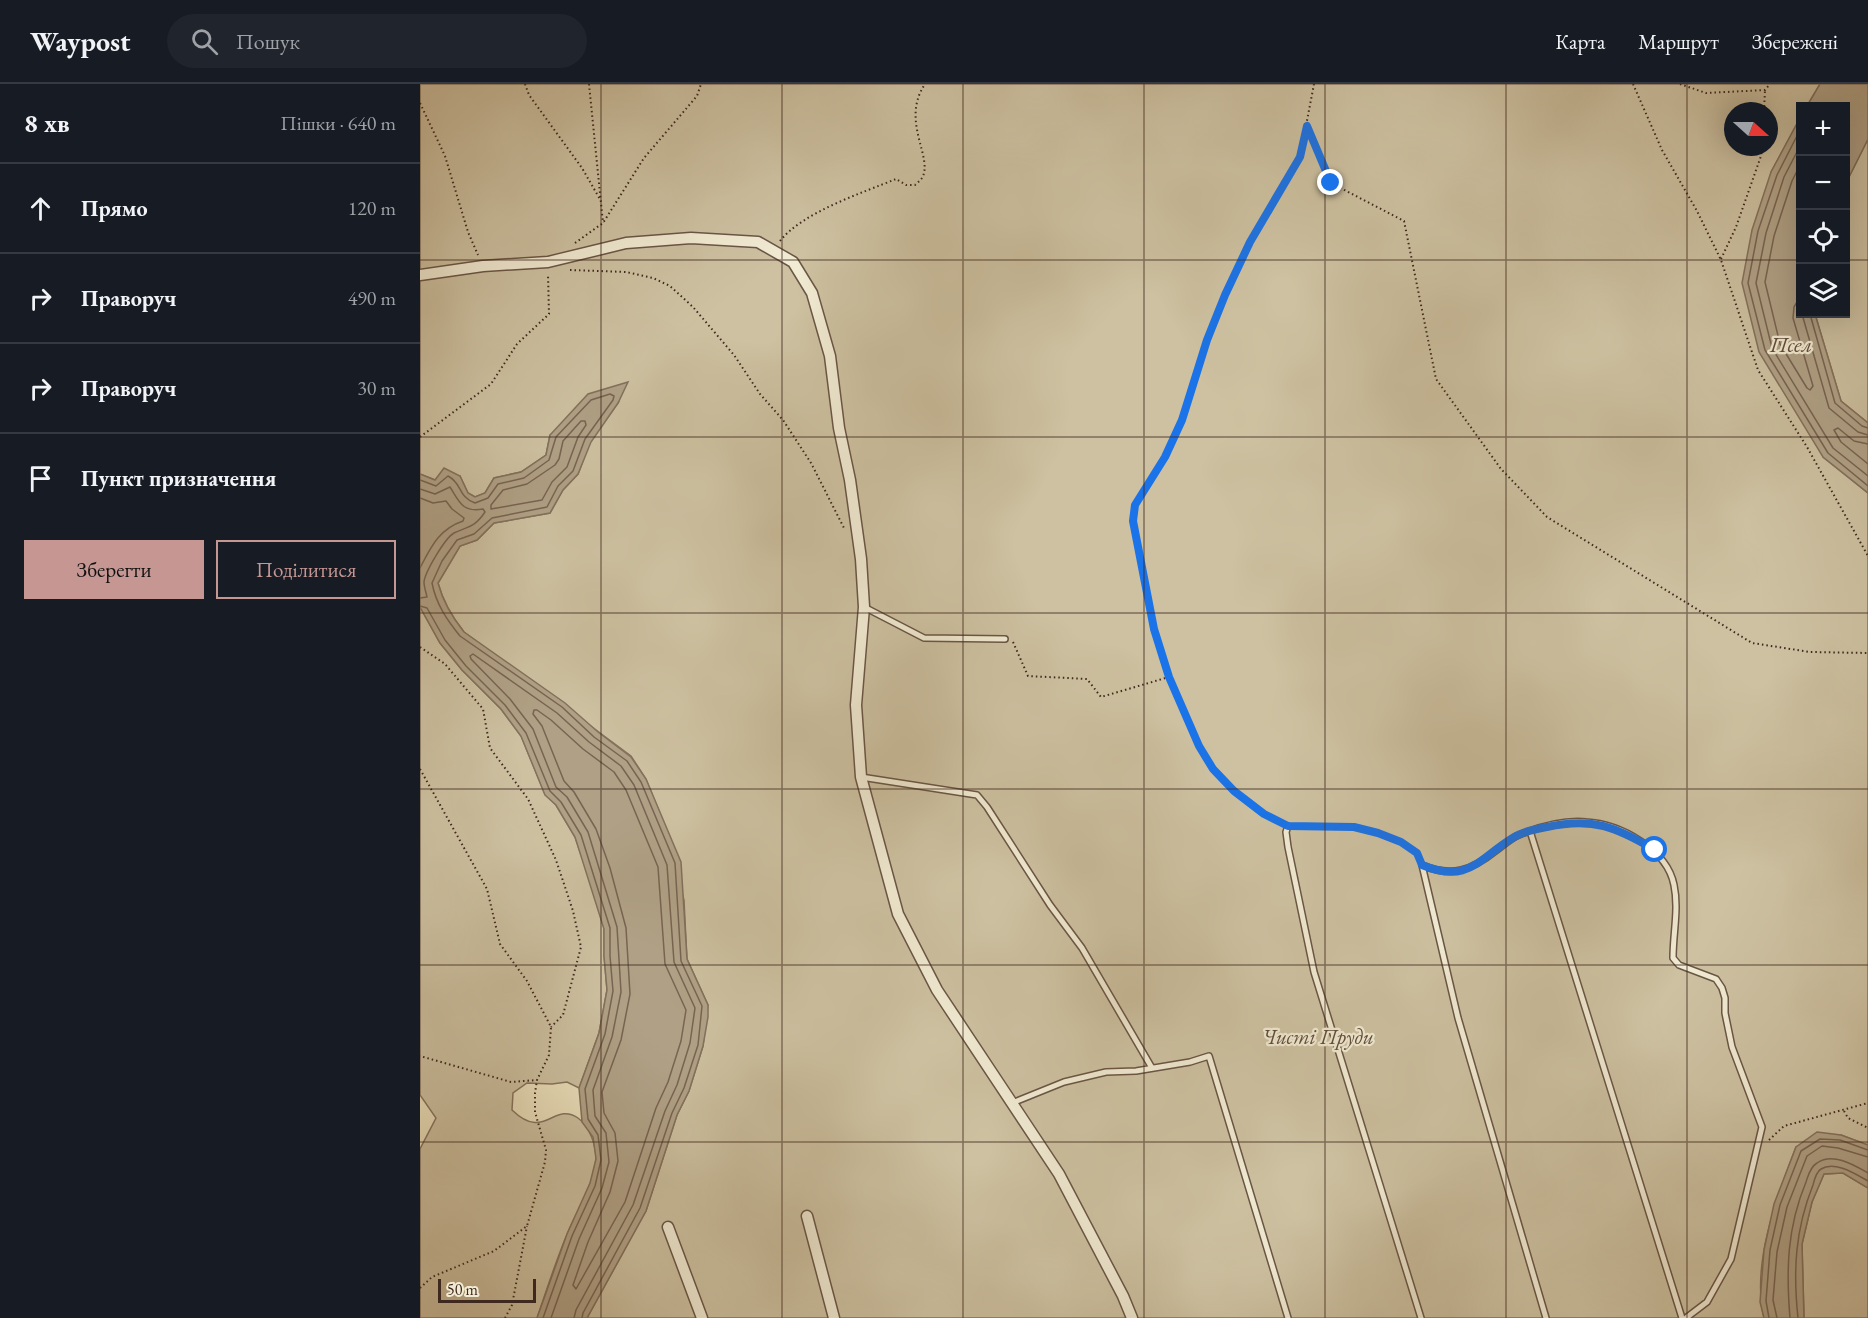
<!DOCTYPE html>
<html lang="uk">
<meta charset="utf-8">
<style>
body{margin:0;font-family:"EB Garamond",serif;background:#20242c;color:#f1f3f6}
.controls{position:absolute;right:18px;top:18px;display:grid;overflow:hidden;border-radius:0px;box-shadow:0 6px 24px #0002}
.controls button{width:54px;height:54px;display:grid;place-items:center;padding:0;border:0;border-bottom:2px solid #363941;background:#171b24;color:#f1f3f6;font:30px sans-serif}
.compass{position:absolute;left:1304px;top:18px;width:54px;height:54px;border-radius:50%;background:#171b24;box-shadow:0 6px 24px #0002;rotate:111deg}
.scale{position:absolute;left:18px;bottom:15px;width:98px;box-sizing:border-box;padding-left:6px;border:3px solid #3f281e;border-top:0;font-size:16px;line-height:21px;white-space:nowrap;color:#3f281e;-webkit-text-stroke:4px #f1ebd3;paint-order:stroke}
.stop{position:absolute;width:18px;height:18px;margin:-14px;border:4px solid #1a73e8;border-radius:50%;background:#fff}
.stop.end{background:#1a73e8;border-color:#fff;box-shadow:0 2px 6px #0008}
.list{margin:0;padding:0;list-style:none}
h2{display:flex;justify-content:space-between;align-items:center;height:78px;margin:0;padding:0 24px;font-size:26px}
h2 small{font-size:20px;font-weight:400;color:#9ea1a6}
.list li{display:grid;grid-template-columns:39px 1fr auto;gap:18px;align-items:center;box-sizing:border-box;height:90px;padding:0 24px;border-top:2px solid #363941}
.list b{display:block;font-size:22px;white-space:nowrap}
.list em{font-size:20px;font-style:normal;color:#9ea1a6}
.actions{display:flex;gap:12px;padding:18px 24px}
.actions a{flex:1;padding:14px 0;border:2px solid #c59692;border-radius:0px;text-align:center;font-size:21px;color:#c59692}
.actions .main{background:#c59692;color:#111}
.icon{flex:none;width:33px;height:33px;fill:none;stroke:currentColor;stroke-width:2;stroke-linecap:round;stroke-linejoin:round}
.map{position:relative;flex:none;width:1448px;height:1234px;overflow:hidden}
header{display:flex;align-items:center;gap:36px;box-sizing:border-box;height:84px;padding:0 30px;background:#171b24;border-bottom:2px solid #363941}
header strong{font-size:28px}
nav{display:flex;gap:33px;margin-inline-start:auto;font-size:21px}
.search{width:420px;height:54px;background:#20242c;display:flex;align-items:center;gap:15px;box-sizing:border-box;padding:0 21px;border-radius:33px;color:#9ea1a6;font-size:22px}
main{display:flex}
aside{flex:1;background:#171b24}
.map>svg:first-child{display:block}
</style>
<header>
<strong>Waypost</strong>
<div class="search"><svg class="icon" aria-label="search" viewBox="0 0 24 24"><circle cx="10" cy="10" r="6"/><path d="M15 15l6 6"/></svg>Пошук</div>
<nav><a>Карта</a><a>Маршрут</a><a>Збережені</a></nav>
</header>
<main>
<aside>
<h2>8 хв<small>Пішки · 640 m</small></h2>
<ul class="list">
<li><svg class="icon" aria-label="ahead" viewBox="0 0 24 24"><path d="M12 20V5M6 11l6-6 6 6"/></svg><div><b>Прямо</b></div><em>120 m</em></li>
<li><svg class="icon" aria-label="right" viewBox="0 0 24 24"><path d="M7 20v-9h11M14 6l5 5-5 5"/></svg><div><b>Праворуч</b></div><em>490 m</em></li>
<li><svg class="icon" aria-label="right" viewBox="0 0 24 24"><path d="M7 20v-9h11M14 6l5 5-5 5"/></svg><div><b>Праворуч</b></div><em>30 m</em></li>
<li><svg class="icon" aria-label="arrive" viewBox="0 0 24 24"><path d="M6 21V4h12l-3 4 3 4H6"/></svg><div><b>Пункт призначення</b></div></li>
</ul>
<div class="actions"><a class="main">Зберегти</a><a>Поділитися</a></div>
</aside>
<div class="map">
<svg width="1448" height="1234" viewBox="0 0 1448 1234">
<rect width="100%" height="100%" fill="#eae0bc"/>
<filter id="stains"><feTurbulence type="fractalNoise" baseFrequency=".00333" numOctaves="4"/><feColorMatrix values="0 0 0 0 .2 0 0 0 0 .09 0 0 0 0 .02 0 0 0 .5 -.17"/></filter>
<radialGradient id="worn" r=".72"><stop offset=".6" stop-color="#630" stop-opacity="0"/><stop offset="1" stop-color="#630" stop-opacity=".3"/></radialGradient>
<!-- green -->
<path fill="#cdc1a1" stroke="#867460" stroke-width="1.5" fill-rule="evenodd" d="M0 0H1400L1387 22H1380V34L1351 88 1403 373 1448 409V1061L1421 1051 1376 1063C1357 1113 1331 1180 1344 1234H167L226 1127 257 1031 269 1007 283 962 288 921 267 875 264 816 241 732 226 695 211 672 44 548C32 533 23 518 18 499L40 462 57 456 74 439 130 429 143 406 158 390 170 358 198 319 130 351 126 371 101 388 74 394 65 409 55 413 48 409 40 392 15 396 0 390ZM1313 27H1349V63H1313Z
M1448 55V339L1421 317 1395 230H1426V99Z
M0 523 20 559 42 586 81 625 101 652 125 710 136 721 155 753 168 791 184 844V872L187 906 179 949 159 1004 147 998 132 1000 107 999 93 1009 92 1026C125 1058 133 1017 158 1034 170 1043 176 1061 176 1075 174 1100 158 1125 148 1148 136 1176 127 1205 117 1234H0V1065L16 1034 0 1011Z
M1423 1089 1448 1104V1234H1384L1382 1160 1392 1118 1404 1090Z"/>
<!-- water -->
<path fill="#b0a186" stroke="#83715c" stroke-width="1.5" d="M1400 0H1448V55L1426 99V22H1387Z
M1380 34V230H1395L1421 317 1448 339V409L1403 373 1339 268 1322 199 1332 146 1351 88Z
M208 298 198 319 171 358 158 390 143 406 130 429 74 439 57 456 40 462 18 499C23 518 32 533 44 548L145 619 178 648 211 673 226 695 261 778 267 875 288 921V933L283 962 269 1007 257 1031 226 1127 167 1234H117L147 1150 170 1099 176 1075 173 1053 162 1038 159 1004 179 949 187 906 184 872V845L155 753 136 721 125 711 101 652 81 625 42 586 20 559 0 523V390L15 396 24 384 40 392 48 409 55 413 65 409 74 394 101 388 126 371 130 351 168 310Z
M1397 1048 1421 1051 1448 1061V1104L1423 1089 1404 1090 1392 1118 1382 1160 1384 1234H1344L1340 1218 1344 1166 1354 1120 1376 1063Z"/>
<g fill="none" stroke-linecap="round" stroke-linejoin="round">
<!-- shore -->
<path stroke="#786452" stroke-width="1.5" d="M1380 46 1357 91 1338 147 1328 199 1345 266 1408 369 1448 402
M1380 62 1364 93 1346 149 1336 199 1352 264 1413 364 1448 392
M1380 81 1372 97 1354 152 1345 198 1360 260 1387 304 1390 306 1393 302 1373 234 1374 223 1380 213
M1382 230 1409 324 1438 348 1448 351
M1390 230 1415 319 1442 342 1448 344
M161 337H165L166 341 158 353 147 383 132 398 122 416 71 425V421L83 406 107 400 135 381 139 375 143 357Z
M1448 360 1434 357 1418 344 1414 346 1421 358 1448 380
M0 396 16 402 28 392C43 400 37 412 55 419L68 414 78 400 104 394 129 376 136 353 171 316 190 310 194 312 193 316 165 355 153 387 138 402 127 423 72 434 54 450 37 456 22 477 12 499C16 520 27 536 40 552L142 623 174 653 207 677 221 698 255 779 261 877 282 922 278 961 264 1004 252 1029 220 1124 163 1229 162 1234
M0 405 15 410 30 403C39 417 42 429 63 425L65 428C55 443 49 442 34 449 25 454 5 488 4 498 4 503 6 508 7 513L0 514
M0 414 13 419 26 417 32 425 44 434 43 437C19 445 11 463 0 484
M0 522 7 524 25 556 46 582 85 621 106 649 130 707 141 718 161 751 190 844V872L193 907 185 950 165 1005 168 1035 178 1051 181 1076 175 1102 152 1152 123 1234
M114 626H117L131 636 163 665 194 688 206 706 238 783 245 880 266 926 261 957 248 998 236 1024 205 1118 156 1205 153 1201 168 1158 190 1108 198 1077 195 1049 184 1029 182 1008 201 956 210 910 206 844 190 784 176 745 154 708 144 697 122 642 113 630Z
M131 1234 159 1155 182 1104 189 1078 186 1049 175 1032 173 1006 192 953 201 908 197 843 168 748 147 713 136 703 113 645 90 615 51 575 50 572 53 570 137 629 169 658 201 682 214 701 247 781 254 878 275 924 270 959 257 1001 245 1027 213 1121 156 1226 154 1234
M1349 1234 1346 1217 1350 1166 1360 1121 1381 1067 1400 1055 1420 1056 1448 1066
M1357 1234 1353 1216 1357 1168 1367 1123 1387 1072 1402 1062 1418 1064 1448 1073
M1370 1234C1366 1186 1367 1144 1386 1098 1388 1092 1390 1083 1397 1079 1413 1068 1434 1081 1448 1089
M1378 1234C1373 1187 1375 1146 1393 1101 1394 1097 1396 1088 1401 1085 1415 1076 1437 1091 1448 1097"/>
<defs>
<path id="service" d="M444 523 504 554 585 555
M441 693 557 711 567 723 630 821 662 864 732 984
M868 742 866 748 868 763 894 888 1001 1234
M1110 747 1262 1234
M1002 781C1032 794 1052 786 1077 766 1084 761 1091 754 1099 751 1119 743 1145 736 1166 738 1200 740 1247 765 1254 801 1259 825 1253 849 1253 874L1259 881 1296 895 1302 904 1305 914V929L1312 963 1342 1043 1311 1175 1287 1218 1266 1234
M1002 781 1038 934 1126 1234
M592 1019 644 998 686 988 716 987 770 978 789 972 868 1234"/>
<path id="minor" d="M0 191 63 182 128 178 206 159 271 154 338 158 373 178 392 209 410 272 419 344 430 396 441 475 444 523 436 621 441 693 478 830 517 906 639 1090 703 1212 712 1234
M387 1132 414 1234
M248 1143 282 1234"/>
</defs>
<!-- service casing -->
<use href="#service" stroke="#6a5646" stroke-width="8"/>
<!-- minor casing -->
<use href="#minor" stroke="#6a5646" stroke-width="13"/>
<!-- path -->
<path stroke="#3f281e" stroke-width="2" stroke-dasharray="1.5 3" stroke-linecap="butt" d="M105 0 109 11 162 84 181 117
M169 0 183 139
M1213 0 1242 66 1277 127 1301 176 1338 286 1387 363 1448 472
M1260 0 1286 9 1345 6 1350 0
M0 19 25 72 48 148 58 171
M1344 27 1345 6
M887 42 911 99 984 137 1016 295 1081 385 1127 433 1332 559 1390 568 1448 569
M360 157C383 128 442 109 476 95L486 101H495C497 99 500 97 502 94 514 74 480 37 505 0
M155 159 183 139 224 74 277 12 281 0
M1301 175 1316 143 1341 72 1342 63
M150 186 206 188 233 194 250 202 273 223 314 271 340 310 363 336 391 379 424 444
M0 353 71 300 97 260 129 230 128 190
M593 558 608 592 667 595 681 613 749 593
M0 563 25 580 63 625 70 664 108 715 136 776 153 827 161 863 143 931 131 943
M0 685 67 805 80 860 107 897 131 943 129 971 117 996 91 998 0 972
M859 738 844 730 815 707 793 685 779 662 749 593 734 545 713 437 715 421 745 373 762 336 787 256 805 211 830 158 880 73 894 0
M876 742C895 742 914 741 933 743 949 745 993 758 999 774
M1424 1027 1428 1034 1448 1044
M1349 1056 1364 1042 1448 1019
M0 1204 12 1193 74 1167 107 1142 125 1078 126 1066 115 1028V1009L117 996
M85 1234 92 1221 107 1142"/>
<!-- service -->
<use href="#service" stroke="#f1ebd3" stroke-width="5"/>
<!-- minor -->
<use href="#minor" stroke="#f1ebd3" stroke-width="10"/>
</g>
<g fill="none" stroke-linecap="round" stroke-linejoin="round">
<!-- route -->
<path stroke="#1a73e8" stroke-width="8" d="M911 99 887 42 880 73 830 158 805 211 787 256 762 336 745 373 715 421 713 437 734 545 749 593 779 662 793 685 814 707 844 730 868 742 934 743 958 749 981 758 997 769 1002 781C1050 801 1059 773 1096 752 1104 747 1117 745 1127 743 1173 733 1196 743 1235 766"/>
</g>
<!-- grid -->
<path fill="none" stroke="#3f281e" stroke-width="1.5" stroke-opacity="0.55" d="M181 0V1234M362 0V1234M543 0V1234M724 0V1234M905 0V1234M1086 0V1234M1267 0V1234M0 176H1380M1426 176H1448M0 353H1448M0 529H1448M0 705H1448M0 881H1448M0 1058H1448"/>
<g text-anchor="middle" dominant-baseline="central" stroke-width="4.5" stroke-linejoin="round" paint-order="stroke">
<!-- park labels -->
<g font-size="21" font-style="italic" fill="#624e3f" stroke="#f1ebd3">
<text x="898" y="952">Чисті Пруди</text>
</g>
<!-- water labels -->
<g font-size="22" font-style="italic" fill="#614c3d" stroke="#f1ebd3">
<text x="1371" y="260">Псел</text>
</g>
</g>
<rect width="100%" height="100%" filter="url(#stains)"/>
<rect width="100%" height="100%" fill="url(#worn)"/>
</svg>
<div class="controls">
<button>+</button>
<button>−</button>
<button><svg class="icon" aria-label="locate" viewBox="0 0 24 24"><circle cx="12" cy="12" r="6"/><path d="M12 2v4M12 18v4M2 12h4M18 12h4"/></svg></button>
<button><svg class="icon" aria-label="layers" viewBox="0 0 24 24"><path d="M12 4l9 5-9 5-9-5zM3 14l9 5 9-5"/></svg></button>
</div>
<svg class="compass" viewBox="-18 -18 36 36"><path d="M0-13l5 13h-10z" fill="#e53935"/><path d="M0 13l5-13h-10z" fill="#9ea1a6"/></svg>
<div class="scale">50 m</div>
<div class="stop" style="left:1235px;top:766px"></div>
<div class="stop end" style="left:911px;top:99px"></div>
</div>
</main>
